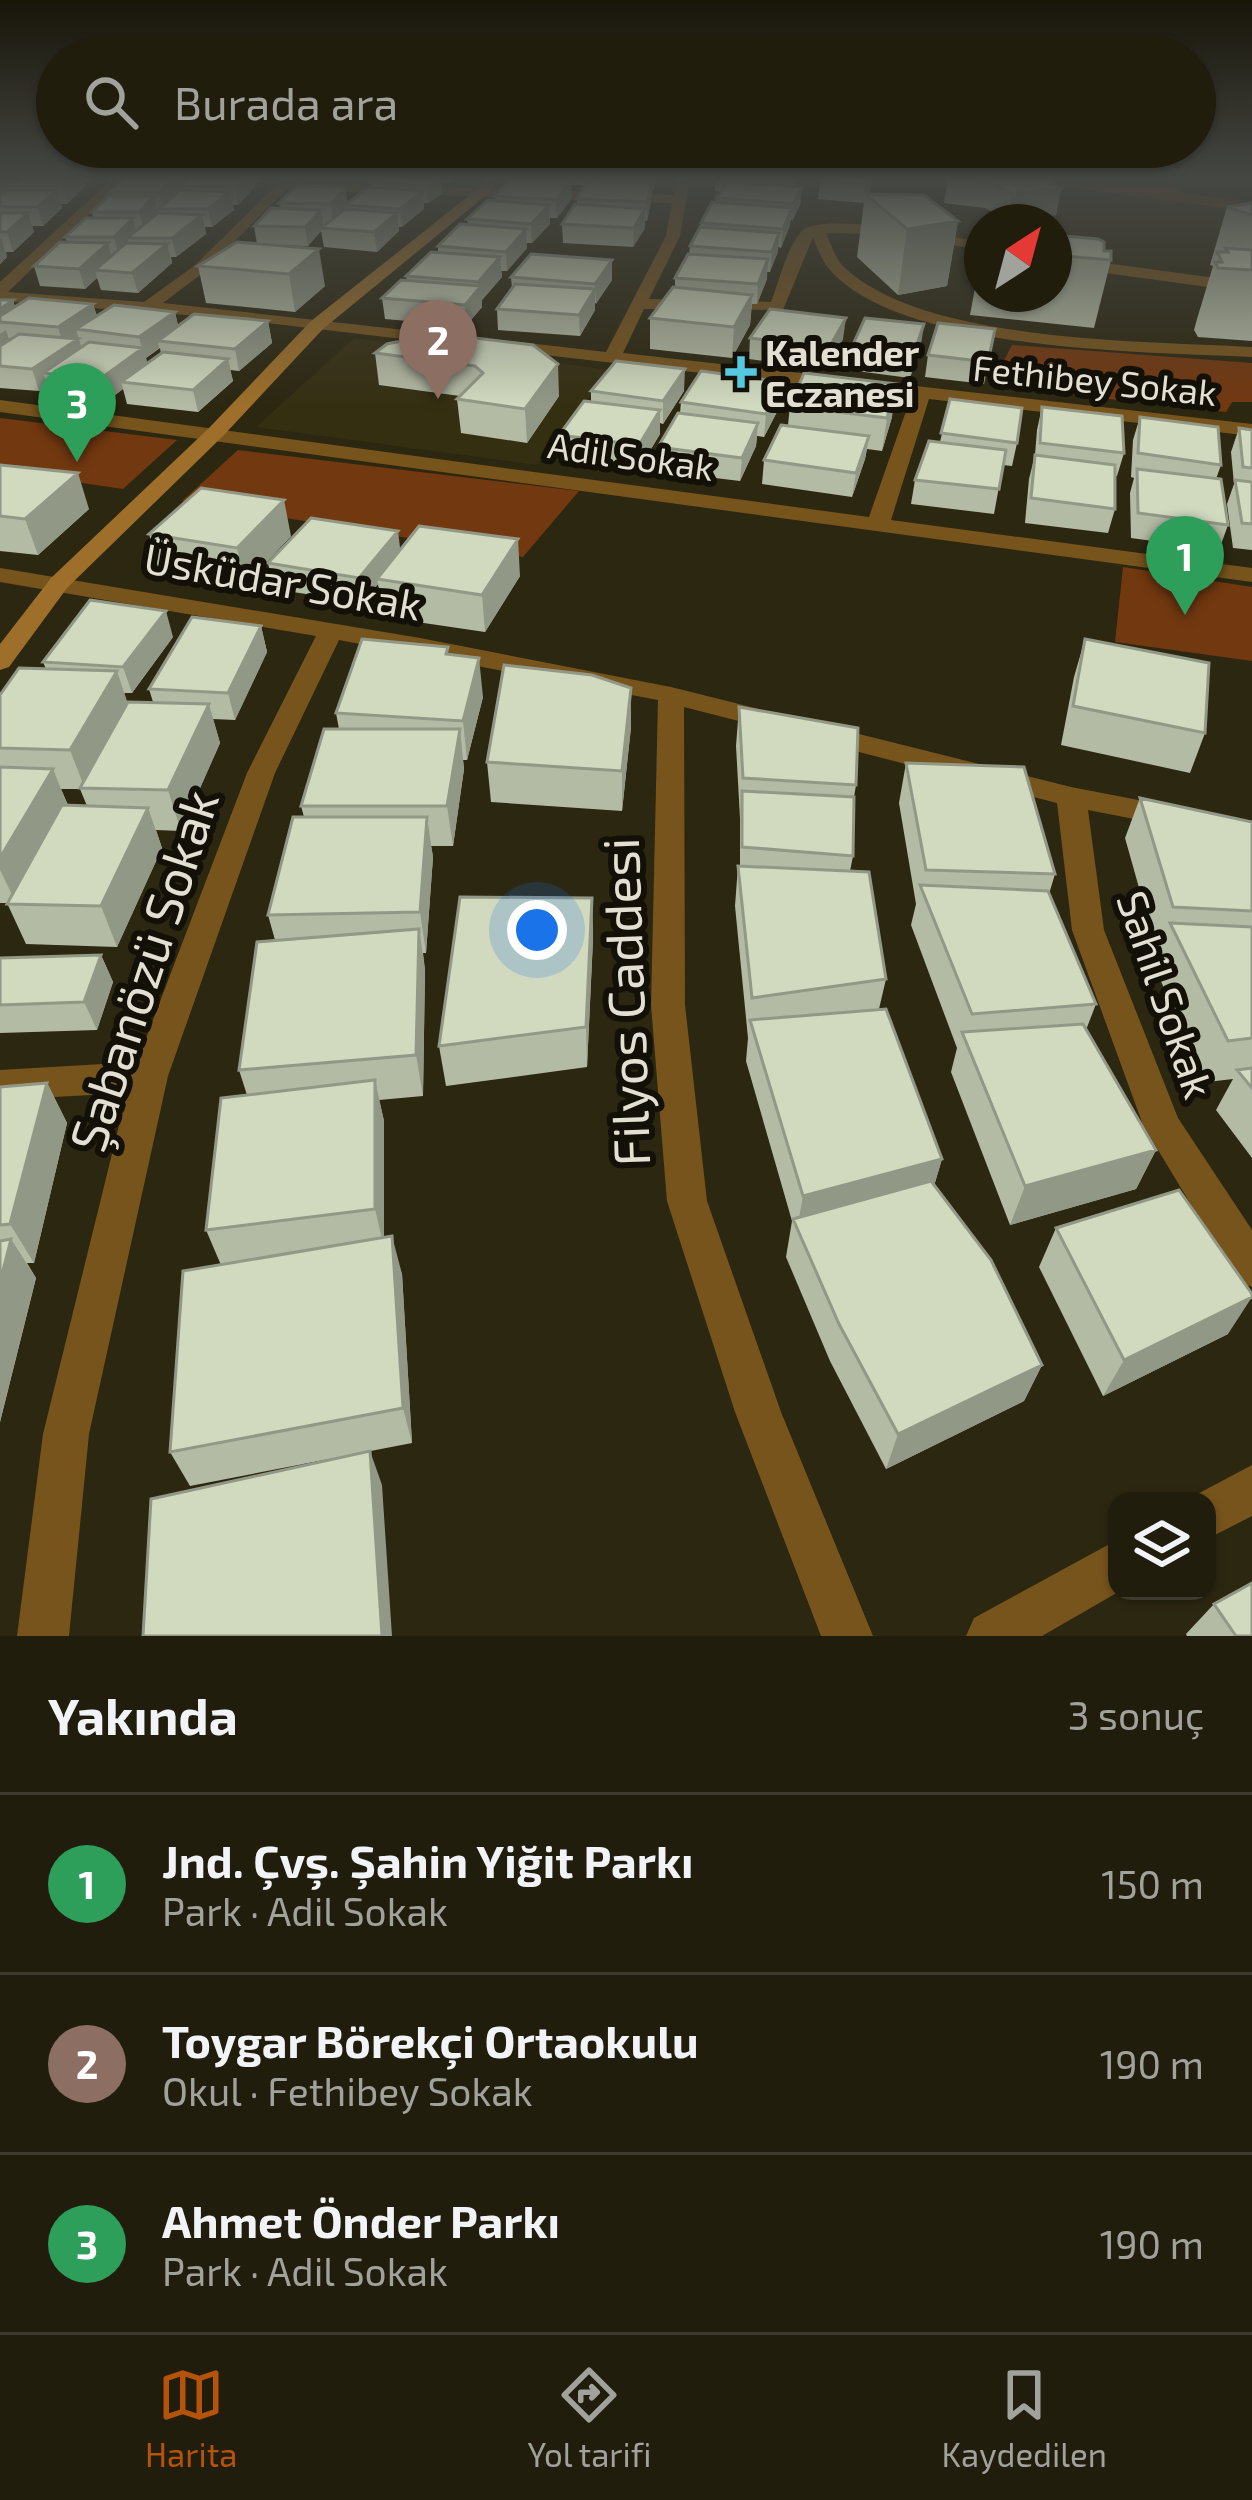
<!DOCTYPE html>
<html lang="tr">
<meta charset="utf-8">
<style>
body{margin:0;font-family:"Exo 2",sans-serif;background:#292616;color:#f1f3f6}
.controls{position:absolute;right:36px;bottom:36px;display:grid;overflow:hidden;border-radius:24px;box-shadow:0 3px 9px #0004}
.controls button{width:108px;height:108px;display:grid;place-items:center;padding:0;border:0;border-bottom:3px solid #3e3b2e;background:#211d0d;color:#f1f3f6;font:60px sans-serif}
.compass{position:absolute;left:964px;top:204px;width:108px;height:108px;border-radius:50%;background:#211d0d;box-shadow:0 3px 9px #0004;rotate:36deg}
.you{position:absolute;left:537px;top:930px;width:42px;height:42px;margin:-30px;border:9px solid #fff;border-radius:50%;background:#1a73e8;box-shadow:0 0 0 18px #1a73e833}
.badge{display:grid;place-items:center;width:78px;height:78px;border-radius:50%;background:#b45309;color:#fff;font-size:39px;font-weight:700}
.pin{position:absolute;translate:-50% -99px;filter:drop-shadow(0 3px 6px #0008)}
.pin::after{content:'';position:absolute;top:63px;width:42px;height:36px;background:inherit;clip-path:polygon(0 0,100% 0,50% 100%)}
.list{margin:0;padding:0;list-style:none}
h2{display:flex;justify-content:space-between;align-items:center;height:156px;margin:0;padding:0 48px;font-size:51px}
h2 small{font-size:39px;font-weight:400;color:#a2a29d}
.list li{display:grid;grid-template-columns:78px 1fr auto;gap:36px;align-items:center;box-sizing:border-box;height:180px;padding:0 48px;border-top:3px solid #3e3b2e}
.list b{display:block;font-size:45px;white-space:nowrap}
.list p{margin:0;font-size:39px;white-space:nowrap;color:#a2a29d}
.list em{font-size:39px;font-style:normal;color:#a2a29d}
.icon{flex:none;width:66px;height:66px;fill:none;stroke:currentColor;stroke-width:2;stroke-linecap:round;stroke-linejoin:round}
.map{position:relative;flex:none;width:1252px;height:1636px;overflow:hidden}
.search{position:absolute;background:#211d0d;box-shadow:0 3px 9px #0004;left:36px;right:36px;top:36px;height:132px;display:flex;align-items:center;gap:30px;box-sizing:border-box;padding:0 42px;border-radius:66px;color:#a2a29d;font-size:45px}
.sheet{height:696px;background:#211d0d}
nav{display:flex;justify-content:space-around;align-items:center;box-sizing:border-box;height:168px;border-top:3px solid #3e3b2e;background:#211d0d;font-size:33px;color:#a2a29d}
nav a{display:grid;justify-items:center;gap:6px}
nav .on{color:#b45309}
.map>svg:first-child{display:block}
</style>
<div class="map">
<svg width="1252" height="1636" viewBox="0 0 1252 1636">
<rect width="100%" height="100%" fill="#2c2711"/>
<!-- built -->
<path fill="#352f12" d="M354 338 611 370 537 465 256 427Z"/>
<!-- green -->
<path fill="#723810" d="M994 177H1175L1182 193 1252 202V212Z
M1012 345 1252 363V402H1232L1226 412 991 386Z
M0 418 177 440 123 489 0 471Z
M238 450 579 491 523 557 182 501Z
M1123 567 1252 587V661L1115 642Z"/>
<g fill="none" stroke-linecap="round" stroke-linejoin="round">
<!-- street -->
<path fill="#78541d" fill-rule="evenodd" d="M114 177H127L8 292 144 302 194 266 285 177H298L294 182 674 195 678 177H690L680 236 649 299 771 302C779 282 787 246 802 231 821 211 952 237 982 242V250L883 234 826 233C831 244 835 258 843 266 921 343 1146 341 1252 347V357C1148 352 902 352 830 270 822 261 817 248 813 237L783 310 644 309 623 353 1252 424V436L929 399 891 520 1252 568V582L0 412V400L869 517 911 397 501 350 492 345 501 340 606 352 666 236 672 203 286 190 204 272 163 303 459 336V344L453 345 225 318 0 301V282Z
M1054 256 1252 283V293L1054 266Z
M0 568 420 638 671 687 1071 787 1252 822V842L1088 810 1104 930 1178 1118 1252 1230V1287L1237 1281 1143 1125 1072 930 1057 803 684 707 685 1005 707 1201 781 1412 873 1636H821L735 1412 667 1201 651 1005 658 700 339 640 275 773 168 1076 89 1434 69 1636H17L43 1434 127 1093 0 1100V1070L137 1062 247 773 316 636 0 582Z
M1252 1465V1516L1207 1539V1501L1190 1498Z
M1117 1540 1120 1591 1042 1636H966L974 1618Z"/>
<!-- secondary -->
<path fill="#9d6f2a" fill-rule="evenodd" d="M486 177H498L490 192 323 329 223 436 67 588 9 667 0 670V644L51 578 209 428 311 321 480 187Z"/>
</g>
<!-- wall -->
<path fill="#b4bba4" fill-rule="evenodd" d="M0 177H95L90 182H85L86 185 67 204H61L62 208 43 226H32L34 232 13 252H6L7 257 0 264Z
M126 177H265L259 183H254L255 187 238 205H233L234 210 212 227H205L206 234 176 257H171L172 263 138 293 101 290 97 278 85 289 40 286 34 266 67 242 65 237 93 218 92 212 112 196 111 192Z
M315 177H458L453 183 441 182 442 194 428 203H424V209L402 227H399V231L377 252 324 247 321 231 308 246 270 245 325 286 295 312 206 303 198 266 257 244 254 226 280 209 279 203H348L371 187 372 181 315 180Z
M528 177H588L587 181H602V177H655L654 190H652L651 201 647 221 645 220V228L633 247 563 243 562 224 577 205V199L584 185H571L572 198 557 218H550V224L532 243H526L527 248 507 271H501L502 277 482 300V307L466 326 385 319 382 298 407 280 406 276 438 252V246L468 225 467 219 495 201 494 196Z
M715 177H798L794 187H802L800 205 790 222 781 248 778 247 770 272H767V279L757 304H752L750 325 732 358 650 349V318L675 287V278L689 254 690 246 700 227 701 223 716 203V198L721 191H715Z
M822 177H873L868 194 958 221 947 286 898 295 857 257 864 203 818 199 820 181Z
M948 177 1061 188 1056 215 1007 220 985 208 944 203Z
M1252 203V341L1198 337 1194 330 1197 319 1213 266 1210 265 1227 207Z
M1054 235 1104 251 1111 260 1094 328 970 315 982 250V294H1054Z
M612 260V280L595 304V310L580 336 498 330 497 309 512 288 511 277Z
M0 300H13L15 307 93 304 97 316 175 312 178 326 268 321 272 343 239 371 230 370 233 381 198 412 127 404 123 389 106 402 50 395 48 385 39 391 0 388ZM160 348 161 354 147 363 146 358Z
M995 329 984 384 925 377 928 355Z
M750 338 843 339 827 369 749 359Z
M406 340 559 396 527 443 461 433 457 399 460 396 379 385 375 353Z
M921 345 910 378 849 370 851 349Z
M591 391H684L663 424 660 423V434L639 469 560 458 559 435 591 402Z
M950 399 1017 443 1012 466 1003 465 994 514 911 504 915 480 940 442Z
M681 402 781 404 764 437 757 436 756 446 740 481 657 471 658 447 680 413Z
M790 406 892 417 882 451 867 449 865 459 852 497 762 484 764 460 788 425Z
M1042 407 1124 453 1117 476H1115V509L1108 533 1025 523 1029 479 1035 455 1037 430Z
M1140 417 1221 465 1216 479 1228 525 1219 550 1131 538 1130 493 1134 478 1131 477 1133 440Z
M1239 428 1252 430V550L1233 548 1227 504 1234 484 1231 452Z
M0 465 89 509 38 555 0 551Z
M149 534 291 536 245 585 159 571Z
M400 550 520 576 485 632 383 617 378 584 363 603 274 589 268 563Z
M261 626 267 652 235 720 213 719 220 743 181 831 156 830 162 848 117 947 26 944 7 903H0V695L46 669 43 662 173 637 132 693H124L127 703 153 702 149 689ZM61 789H80L87 806 68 805Z
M1085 639 1205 733 1190 773 1061 745 1074 677Z
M449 654 483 697 467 760H463L464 769 453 846H431L433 857 426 953H423L425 970 423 1096 379 1100 384 1121V1237L402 1274 412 1443 190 1486 170 1452 221 1265 206 1230 247 1095 239 1070 275 940 268 915 304 817 301 806 339 729 336 713Z
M631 688V727L622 811 491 802 487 762Z
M739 707 856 785 854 797 853 856 850 871 886 979 879 1009 942 1159 934 1186 1042 1365 1024 1401 886 1469 830 1361 786 1257 792 1221 746 1061 748 1038 735 906 738 866H740V818L736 746Z
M906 763 1055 874 1049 894 1096 1004 1086 1030 1156 1150 1136 1189 1010 1225 951 1072 957 1048 911 925 916 904 899 803Z
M1140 798 1252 822V1158L1216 1110 1233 1079 1207 1082 1153 964 1160 948H1156L1125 838Z
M592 898 593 939 587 1067 446 1086 439 1046Z
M101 955 113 982 97 1030 0 1033V958Z
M47 1083 67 1123 34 1263H27L36 1278 0 1422V1087Z
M1056 1228 1228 1334 1103 1396 1039 1267Z
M1214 1604 1252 1636H1187L1186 1634Z"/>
<!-- shaded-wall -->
<path fill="#929886" d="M6 177H17L20 186H11L13 192 1 203 0 181Z
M71 177H83L86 185 67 204 62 186Z
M174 177 179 193 164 210 159 192Z
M245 177H253L255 187 238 205 235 187Z
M441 177 442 194 428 203 426 186Z
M791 177H798V181L788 197Z
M870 177H873L872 185 867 196 865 194 866 185Z
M571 180 572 198 557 218 556 200Z
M652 183 651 201 647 221V202Z
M345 187 348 205H345L346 208 333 223 331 204Z
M802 187 800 205 792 222 793 204Z
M1061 188 1056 215 1007 220 1012 194Z
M57 190 62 208 43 226 37 207Z
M423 191 424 209 402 227 400 209Z
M230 192 234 210 212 227 208 209Z
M154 196 158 214 144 231 139 212Z
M549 205 550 224 532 243 531 224Z
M792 208 790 226 781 248 783 229Z
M645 209V228L633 247 634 228Z
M321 210 324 229 321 228V231L308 246 305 227Z
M28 213 34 232 13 252 7 232Z
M397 213 399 231 377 252 374 232Z
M202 215 206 234 176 257 172 238Z
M133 218 137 237 127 238 129 246 119 256 114 237Z
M958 221 947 286 898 295 907 229Z
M526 229 527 248 507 271 506 252Z
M779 233 778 252 770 272 772 252Z
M1 238 7 257 0 264V239Z
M108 243 113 262 95 270 97 278 85 289 79 269Z
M167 244 172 263 138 293 132 273Z
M319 249 325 286 295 312 289 274Z
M500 257 502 277 482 300V307L466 326 465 305 479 289 478 282Z
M768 259 767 279 757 304 758 284Z
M612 260V280L596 304 595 284Z
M595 289V310L580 336 579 315Z
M752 295 750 325 732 358 734 327Z
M13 300 19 321 0 322V309Z
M93 304 99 324 76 329 85 360 43 373 48 385 39 391 32 369 64 348 58 327Z
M175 312 180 333 158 341 159 348 146 358 149 370 121 382 123 389 106 402 100 379 142 349 139 337Z
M846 318 843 339 827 369 829 348Z
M268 321 272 343 239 371 235 349Z
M924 324 921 345 910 378 913 356Z
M6 330 13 352 0 361V334Z
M228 359 233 381 198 412 193 390Z
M558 364 559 396 527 443 525 409Z
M685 369 684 391 663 424V401Z
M782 382 781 404 764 437 766 414Z
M897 384 892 417 882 451 887 418Z
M660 410V434L639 469V445Z
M758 423 756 446 740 481 742 458Z
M869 436 865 459 852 497 856 473Z
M78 473 89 509 38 555 25 519Z
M284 500 291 536 245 585 237 548Z
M398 531 401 556 377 579 378 584 363 603 359 578Z
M518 539 520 576 485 632 482 595Z
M166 611 173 637 132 693 123 667Z
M261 626 267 652 235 720 228 693Z
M479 658 483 697 467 760 463 721Z
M117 671 130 710 85 789 70 750Z
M631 688V727L622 811V771Z
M209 704 220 743 181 831 168 790Z
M460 729 464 769 453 846 447 806Z
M53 769 69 809 16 903 0 870V858Z
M148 808 162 848 117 947 101 906Z
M427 817 433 857 426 953 420 912Z
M592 898 593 939 587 1067 586 1027Z
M419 929 425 970 423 1096 416 1055Z
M101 955 113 982 97 1030 84 1002Z
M375 1080 384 1121V1248L375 1209Z
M47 1083 67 1123 34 1263 10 1224Z
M1156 1150 1136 1189 1010 1225 1025 1186Z
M942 1159 930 1199 797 1229 803 1196Z
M392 1236 402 1274 412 1443 403 1408Z
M11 1239 36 1278 0 1422V1282Z
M1252 1297 1228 1334 1103 1396 1124 1360Z
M1042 1365 1024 1401 886 1469 898 1434Z
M370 1451 382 1485 392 1636H382Z"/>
<!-- building -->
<path fill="#d1d9bf" stroke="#929886" stroke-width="3" d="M22 177H71L62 186H11Z
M126 177H174L159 192H111Z
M191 177H245L235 187 180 186Z
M378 177H440L426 186 371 182Z
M512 177H513L571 180 556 200 494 196Z
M822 177H870L866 185 820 181Z
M948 177H1041L1061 188 1012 194 990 182Z
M586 181 652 183 647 202 577 199Z
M727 182 802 187 793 204 716 198Z
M296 186 345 187 331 204 279 203Z
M369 187 423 191 400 209 345 205Z
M5 190H57L37 207H0V194Z
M180 190 230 192 208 209H159Z
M865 194 924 195 958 221 907 229Z
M108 196H154L139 212H92Z
M488 200 549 205 531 224 467 219Z
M712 202 792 208 783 229 701 223Z
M1252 203V215L1227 207Z
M575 204 645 209 634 228 562 224Z
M271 208 321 210 305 227 254 226Z
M345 209 397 213 374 232 321 228Z
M0 213H28L7 232H0Z
M158 213 202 215 172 238H127Z
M86 218H133L114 237H65Z
M460 224 526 229 506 252 438 246Z
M700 227 779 233 772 252 690 246Z
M1054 235 1098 239 1104 242V251H1111V260L1054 255Z
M60 242 108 243 79 269 34 266Z
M237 242 319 249 289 274 198 266Z
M126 243 167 244 132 273 95 270Z
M1225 248 1252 250V270L1218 268 1215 262H1222L1217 252H1228Z
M431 252 500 257 478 282 406 276Z
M531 254 612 260 595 284 511 277Z
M688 254 768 259 758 284 675 278Z
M401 280 481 286 465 305 382 298Z
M515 284 595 289 579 315 497 309Z
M673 287 752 295 734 327 650 318Z
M29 298 93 304 58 327 0 322V316Z
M0 300H13L0 309Z
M114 305 175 312 139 337 76 329Z
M770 309 846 318 829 348 750 338Z
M194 314 268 321 235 349 158 341Z
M865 318 924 324 913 356 851 349Z
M938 323 995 329 988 362 928 355Z
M417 331 533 345 558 364 525 409 457 399 483 373 475 366 375 353 387 344 406 340Z
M19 334 78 339 32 369 0 366V346Z
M89 342 143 348 100 379 43 373Z
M163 352 228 359 193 390 121 382Z
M616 361 685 369 663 401 591 391Z
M701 371 782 382 766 414 681 402Z
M804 373 897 384 887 418 790 406Z
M950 399 1022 408 1017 443 941 433Z
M584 401 660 410 639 445 559 435Z
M1042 407 1122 416 1124 453 1040 443Z
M678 413 758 423 742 458 658 447Z
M1140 417 1218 427 1221 465 1138 453Z
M781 425 869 436 856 473 764 460Z
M1239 428 1252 430V468L1243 467Z
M929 441 1006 450 999 489 915 480Z
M1035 455 1115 465V509L1031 498Z
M0 465 78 473 25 519 0 516Z
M1137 469 1221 479 1228 525 1138 513Z
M1235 480 1252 482V524L1242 523Z
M201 488 284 500 237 548 149 534Z
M311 518 398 531 359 578 268 563Z
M419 526 518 539 482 595 377 579Z
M90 600 166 611 123 667 43 662Z
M192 617 261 626 228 693 149 689Z
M362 639 448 647 446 654 479 658 463 721 336 713Z
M1085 639 1209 663 1205 733 1073 706Z
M504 665 592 675 631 688 622 771 487 762Z
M19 668 117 671 70 750 0 748V695Z
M128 702 209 704 168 790 80 788Z
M739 707 858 728 856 785 743 778Z
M324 729H460L447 806H301Z
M906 763 1024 767 1055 874 926 870Z
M0 767 53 769 0 858Z
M742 791 854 797 853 856 742 847Z
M1140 798 1252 822V911L1173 907Z
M62 805 148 808 101 906 7 904Z
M293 817H427L420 912 268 915Z
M738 866 869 872 886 979 752 998Z
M920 885 1048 891 1096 1004 972 1014Z
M460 897 592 898 586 1027 439 1046Z
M1170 923 1252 927V1038L1228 1041Z
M419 929 416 1055 239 1070 257 942Z
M101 955 84 1002 0 1005V958Z
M886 1009 942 1159 803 1196 750 1020Z
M1083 1024 1156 1150 1025 1186 962 1032Z
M1252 1068V1088L1237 1070Z
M375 1080V1209L206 1230 221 1098Z
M47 1083 10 1224 0 1225V1087Z
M931 1181 991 1260 1042 1365 898 1434 839 1324 793 1219Z
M1179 1190 1252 1294V1297L1124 1360 1056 1228Z
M392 1236 403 1408 170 1452 183 1271Z
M11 1239 0 1282V1241Z
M370 1451 382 1636H143L151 1499Z
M1252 1583V1636H1236L1214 1604Z"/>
<!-- sky -->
<linearGradient id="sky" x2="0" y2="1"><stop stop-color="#181509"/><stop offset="0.44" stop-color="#454743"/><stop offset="1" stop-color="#454743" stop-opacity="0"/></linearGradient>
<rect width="1252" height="406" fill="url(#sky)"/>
<!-- markers -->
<path fill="#56c9e1" stroke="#121007" stroke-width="4.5" d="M735 354h12v12h12v12h-12v12h-12v-12h-12v-12h12z"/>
<g text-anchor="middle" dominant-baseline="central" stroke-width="12" stroke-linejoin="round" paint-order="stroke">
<!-- far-poi labels -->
<g font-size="36" font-weight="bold" fill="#e3e0d3" stroke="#121007" text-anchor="start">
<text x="765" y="351">Kalender<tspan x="765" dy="41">Eczanesi</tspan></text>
</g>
<!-- far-street labels -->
<g font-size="36" fill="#e3e0d3" stroke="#121007">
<text transform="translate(1095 379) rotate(6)">Fethibey Sokak</text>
<text transform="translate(631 455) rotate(8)">Adil Sokak</text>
</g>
<!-- street labels -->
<g font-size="42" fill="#e3e0d3" stroke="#121007">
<text transform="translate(283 580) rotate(10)">Üsküdar Sokak</text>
<text transform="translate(1167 994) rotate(71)">Sahil Sokak</text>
</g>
<!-- near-street labels -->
<g font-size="51" fill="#e3e0d3" stroke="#121007">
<text transform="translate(142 970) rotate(-72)">Şabanözü Sokak</text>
<text transform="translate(624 1002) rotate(-92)">Filyos Caddesi</text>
</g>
</g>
</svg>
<div class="controls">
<button><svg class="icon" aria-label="layers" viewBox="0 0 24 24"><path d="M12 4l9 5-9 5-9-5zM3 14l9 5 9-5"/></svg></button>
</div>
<svg class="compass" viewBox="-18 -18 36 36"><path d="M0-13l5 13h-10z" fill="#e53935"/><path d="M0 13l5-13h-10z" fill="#a2a29d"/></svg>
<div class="you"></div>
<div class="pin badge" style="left:1185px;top:615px;background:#2e9e5b">1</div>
<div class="pin badge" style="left:438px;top:399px;background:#8d6e63">2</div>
<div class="pin badge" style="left:77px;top:462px;background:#2e9e5b">3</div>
<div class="search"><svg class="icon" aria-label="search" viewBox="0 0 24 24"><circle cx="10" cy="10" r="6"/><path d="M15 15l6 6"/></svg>Burada ara</div>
</div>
<section class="sheet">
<h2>Yakında<small>3 sonuç</small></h2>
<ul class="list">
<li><span class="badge" style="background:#2e9e5b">1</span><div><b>Jnd. Çvş. Şahin Yiğit Parkı</b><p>Park · Adil Sokak</p></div><em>150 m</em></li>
<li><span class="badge" style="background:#8d6e63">2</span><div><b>Toygar Börekçi Ortaokulu</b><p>Okul · Fethibey Sokak</p></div><em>190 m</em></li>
<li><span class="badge" style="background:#2e9e5b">3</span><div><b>Ahmet Önder Parkı</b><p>Park · Adil Sokak</p></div><em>190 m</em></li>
</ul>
</section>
<nav>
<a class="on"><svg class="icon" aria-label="map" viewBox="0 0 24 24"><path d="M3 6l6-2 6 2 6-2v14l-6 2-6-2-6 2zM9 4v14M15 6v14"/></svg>Harita</a>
<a><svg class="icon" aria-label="directions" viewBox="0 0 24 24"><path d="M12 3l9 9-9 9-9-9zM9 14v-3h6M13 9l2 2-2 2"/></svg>Yol tarifi</a>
<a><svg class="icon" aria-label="saved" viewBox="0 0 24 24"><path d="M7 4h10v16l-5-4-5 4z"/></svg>Kaydedilen</a>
</nav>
